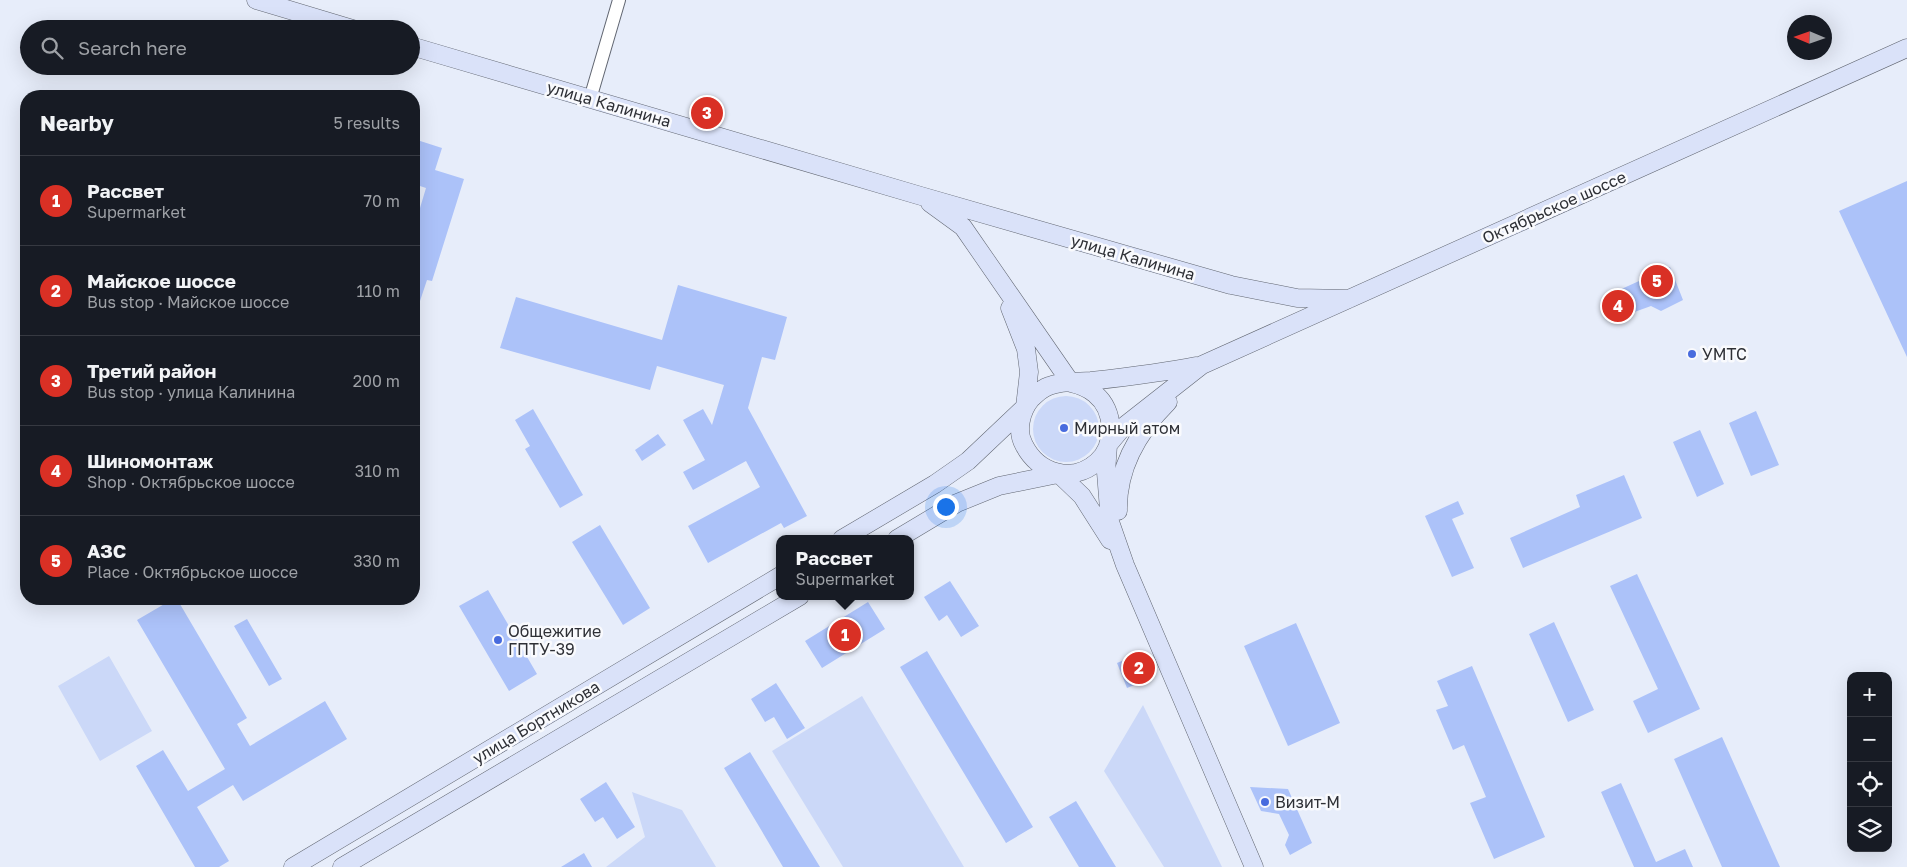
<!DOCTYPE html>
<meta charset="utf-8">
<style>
body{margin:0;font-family:"Golos Text",sans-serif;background:#20242c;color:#f1f3f6}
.controls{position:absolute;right:15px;bottom:15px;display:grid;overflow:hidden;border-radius:10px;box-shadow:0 5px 20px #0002}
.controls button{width:45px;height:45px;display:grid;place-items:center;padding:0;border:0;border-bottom:1px solid #363941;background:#171b24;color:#f1f3f6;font:25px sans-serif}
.compass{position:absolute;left:1787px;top:15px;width:45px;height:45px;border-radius:50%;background:#171b24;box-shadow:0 5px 20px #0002;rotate:272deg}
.you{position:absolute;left:945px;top:506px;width:18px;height:18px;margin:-12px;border:4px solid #fff;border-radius:50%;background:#1a73e8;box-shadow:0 0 0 8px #1a73e833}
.badge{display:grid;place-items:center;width:32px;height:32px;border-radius:50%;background:#d93025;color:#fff;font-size:16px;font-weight:700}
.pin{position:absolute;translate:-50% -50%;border:2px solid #fff;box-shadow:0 1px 5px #0006}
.popup{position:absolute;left:776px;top:535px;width:138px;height:65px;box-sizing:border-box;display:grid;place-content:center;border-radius:10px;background:#171b24;filter:drop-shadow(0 1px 4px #0005);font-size:16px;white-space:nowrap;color:#9ea1a6}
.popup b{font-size:19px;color:#f1f3f6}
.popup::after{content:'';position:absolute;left:50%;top:100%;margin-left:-10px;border:10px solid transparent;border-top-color:#171b24}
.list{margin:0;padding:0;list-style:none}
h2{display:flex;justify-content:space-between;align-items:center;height:65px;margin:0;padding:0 20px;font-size:21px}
h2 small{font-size:16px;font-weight:400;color:#9ea1a6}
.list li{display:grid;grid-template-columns:32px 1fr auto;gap:15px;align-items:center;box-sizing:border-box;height:90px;padding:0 20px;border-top:1px solid #363941}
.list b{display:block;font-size:19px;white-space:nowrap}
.list p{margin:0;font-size:16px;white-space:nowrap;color:#9ea1a6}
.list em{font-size:16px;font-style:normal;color:#9ea1a6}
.icon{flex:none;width:28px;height:28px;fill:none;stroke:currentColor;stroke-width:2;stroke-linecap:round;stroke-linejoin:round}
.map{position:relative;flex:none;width:1907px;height:867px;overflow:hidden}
.search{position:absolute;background:#171b24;box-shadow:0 5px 20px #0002;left:20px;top:20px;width:400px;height:55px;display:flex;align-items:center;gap:12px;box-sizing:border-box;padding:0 18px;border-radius:28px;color:#9ea1a6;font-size:19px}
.panel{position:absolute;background:#171b24;box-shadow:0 5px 20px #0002;left:20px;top:90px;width:400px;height:515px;border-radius:20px}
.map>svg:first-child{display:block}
</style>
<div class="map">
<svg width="1907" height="867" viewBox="0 0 1907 867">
<rect width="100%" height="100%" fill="#e7edfa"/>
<!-- green -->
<path fill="#cbd8f8" d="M1033 429a33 33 0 1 1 66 0a33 33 0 1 1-66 0Z
M109 656 152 731 100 761 58 686Z
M862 696 964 867H843L772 751Z
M1143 705 1222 867H1164L1104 771Z
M632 792 682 810 716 867H606L645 837Z"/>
<!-- building -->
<path fill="#acc2f9" d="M414 139 442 148 435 170 464 179 432 281 427 280 416 313 414 312V228L426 188 414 184Z
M1907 181V357L1839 211Z
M1670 267 1683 300 1661 311 1651 306 1615 319 1606 296Z
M678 285 787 317 775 360 762 357 748 408 807 516 784 528 781 523 708 563 688 526 760 487 746 461 693 490 683 472 705 460 683 420 703 409 712 425 724 385 657 366 650 390 500 348 516 297 662 340Z
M533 409 583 495 560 508 525 449 530 446 515 420Z
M1756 411 1779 465 1751 476 1729 423Z
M1700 430 1724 484 1697 497 1673 442Z
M658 434 666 445 642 461 635 450Z
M1624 475 1642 518 1523 568 1510 538 1580 507 1576 495Z
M1458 501 1464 514 1452 519 1474 568 1452 577 1425 516Z
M600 525 650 608 623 625 572 542Z
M1637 574 1700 709 1648 733 1633 701 1658 689 1610 586Z
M950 581 979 626 961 637 947 615 939 621 924 597Z
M488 590 537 674 509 691 459 606Z
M173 599H177L247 718 237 724 250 746 325 701 347 739 243 801 233 785 197 807 229 861 219 867H195L136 766 163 750 188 791 225 769 137 620Z
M868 602 885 629 822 668 805 641Z
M247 619 282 679 269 686 234 626Z
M1554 622 1594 710 1568 722 1529 634Z
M1296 623 1340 723 1288 746 1244 646Z
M927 651 1033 827 1006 843 900 667Z
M1133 656 1144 681 1127 688 1117 663Z
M1472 666 1545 837 1494 859 1470 803 1486 797 1464 745 1453 750 1436 710 1448 706 1437 681Z
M776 683 805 728 787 739 774 717 765 722 751 699Z
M1722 737 1780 867H1722L1674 759Z
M750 752 820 867H783L757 823 724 768Z
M606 782 635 827 617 839 603 817 595 822 580 799Z
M1621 783 1656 862 1685 849 1693 867H1634L1601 792Z
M1250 787 1288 789 1312 843 1290 855 1285 845 1289 835 1279 814 1261 811Z
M1076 801 1116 867H1079L1049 817Z
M584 853 592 867H561Z"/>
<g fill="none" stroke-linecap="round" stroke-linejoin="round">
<defs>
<path id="street" d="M590 99 619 0"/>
<path id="secondary" d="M256 0 353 29
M411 46 921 196 1231 285 1297 298 1349 299
M930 203 963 227 1071 383
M1010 308 1026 349 1029 372 1025 407
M1071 383C1080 385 1088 388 1095 394 1115 410 1116 445 1097 462 1072 484 1038 473 1024 445 1016 431 1021 411 1031 399 1036 394 1042 388 1049 386 1061 381 1078 382 1091 381 1126 377 1161 373 1196 366
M1108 445 1123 427 1202 365 1907 48
M1108 445 1106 472 1110 522 1125 565 1254 867
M1059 474 1082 496 1110 540
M1118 511C1117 468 1137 433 1168 402
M842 539 935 484 968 461 1025 407
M897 539 957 503 999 486 1058 474
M293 867 780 576
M342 867 800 596"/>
</defs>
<!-- street casing -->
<use href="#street" stroke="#616671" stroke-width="14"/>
<!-- secondary casing -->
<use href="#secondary" stroke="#616671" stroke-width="19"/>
<!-- street -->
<use href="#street" stroke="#fff" stroke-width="12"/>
<!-- secondary -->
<use href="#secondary" stroke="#dae2f9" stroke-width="18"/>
</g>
<!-- markers -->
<g fill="#486bde" stroke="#f9fafd" stroke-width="2">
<circle cx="1692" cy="354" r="5"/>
<circle cx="1064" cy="428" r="5"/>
<circle cx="498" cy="640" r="5"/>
<circle cx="1265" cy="802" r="5"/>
</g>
<g text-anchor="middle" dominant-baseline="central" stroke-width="5" stroke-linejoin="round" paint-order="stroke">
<!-- street labels -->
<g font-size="16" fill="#2e3036" stroke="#f9fafd">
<text transform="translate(609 104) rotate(16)">улица Калинина</text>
<text transform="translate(1554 207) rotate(-24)">Октябрьское шоссе</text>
<text transform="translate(1133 257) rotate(16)">улица Калинина</text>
<text transform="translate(536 722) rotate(-31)">улица Бортникова</text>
</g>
<!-- poi labels -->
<g font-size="16" fill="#2e3036" stroke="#f9fafd" text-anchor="start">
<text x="1702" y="354">УМТС</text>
<text x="1074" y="428">Мирный атом</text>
<text x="508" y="631">Общежитие<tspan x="508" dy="18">ГПТУ-39</tspan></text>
<text x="1275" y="802">Визит-М</text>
</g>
</g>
</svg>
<div class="controls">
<button>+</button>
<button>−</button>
<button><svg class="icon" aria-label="locate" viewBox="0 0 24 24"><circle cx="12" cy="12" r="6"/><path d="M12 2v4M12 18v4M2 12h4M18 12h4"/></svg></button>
<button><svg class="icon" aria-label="layers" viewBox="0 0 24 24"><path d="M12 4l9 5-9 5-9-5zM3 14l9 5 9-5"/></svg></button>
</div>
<svg class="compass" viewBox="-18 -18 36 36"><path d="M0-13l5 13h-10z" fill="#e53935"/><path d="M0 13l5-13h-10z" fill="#9ea1a6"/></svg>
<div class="you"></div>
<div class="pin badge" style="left:845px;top:635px">1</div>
<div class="popup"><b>Рассвет</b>Supermarket</div>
<div class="pin badge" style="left:1139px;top:668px">2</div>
<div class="pin badge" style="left:707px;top:113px">3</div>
<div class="pin badge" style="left:1618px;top:306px">4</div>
<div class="pin badge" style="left:1657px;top:281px">5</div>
<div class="search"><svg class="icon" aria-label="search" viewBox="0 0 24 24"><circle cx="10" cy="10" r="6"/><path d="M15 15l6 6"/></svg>Search here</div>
<section class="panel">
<h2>Nearby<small>5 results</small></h2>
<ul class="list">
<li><span class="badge">1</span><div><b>Рассвет</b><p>Supermarket</p></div><em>70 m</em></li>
<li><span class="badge">2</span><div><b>Майское шоссе</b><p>Bus stop · Майское шоссе</p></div><em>110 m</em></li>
<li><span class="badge">3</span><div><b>Третий район</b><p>Bus stop · улица Калинина</p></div><em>200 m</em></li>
<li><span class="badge">4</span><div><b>Шиномонтаж</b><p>Shop · Октябрьское шоссе</p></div><em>310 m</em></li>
<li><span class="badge">5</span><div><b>АЗС</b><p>Place · Октябрьское шоссе</p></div><em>330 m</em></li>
</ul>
</section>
</div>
